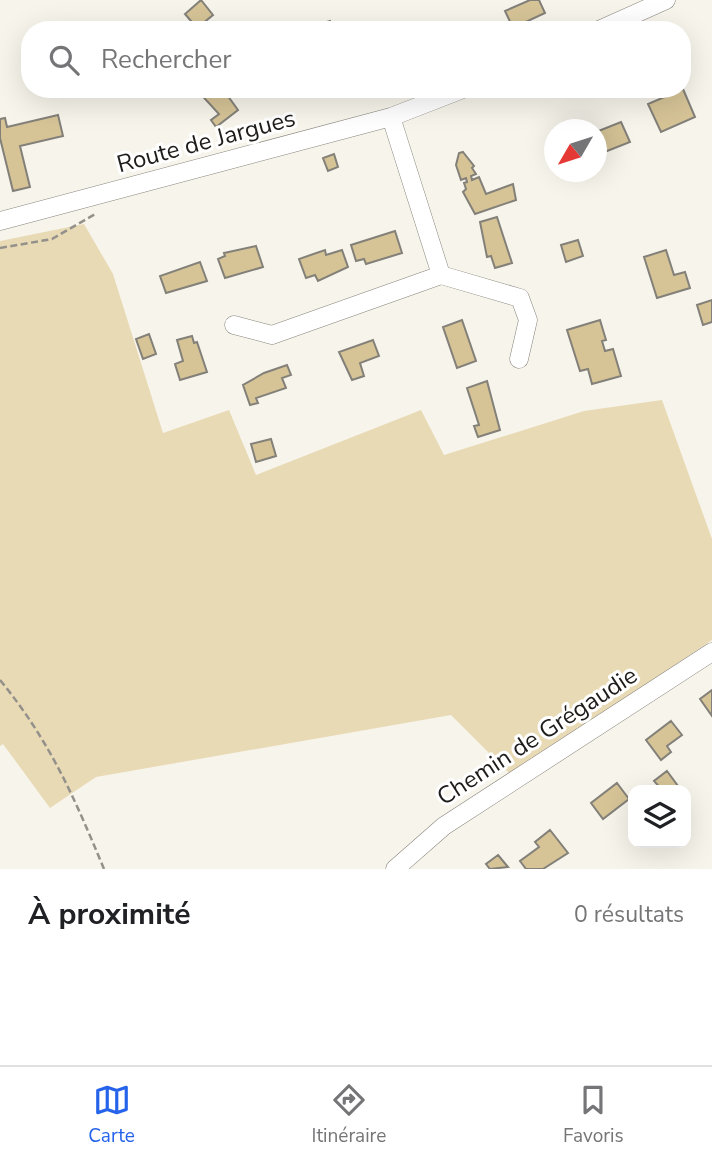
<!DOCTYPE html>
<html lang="fr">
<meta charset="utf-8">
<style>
body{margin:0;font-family:"Nunito Sans",sans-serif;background:#f6f6f6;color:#202124}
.controls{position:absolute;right:21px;bottom:21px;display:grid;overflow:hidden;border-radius:14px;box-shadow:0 7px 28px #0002}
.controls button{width:63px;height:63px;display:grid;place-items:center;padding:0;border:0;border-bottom:2px solid #e0e0e0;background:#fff;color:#202124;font:35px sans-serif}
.compass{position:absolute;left:544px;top:119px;width:63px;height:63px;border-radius:50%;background:#fff;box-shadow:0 7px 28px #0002;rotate:231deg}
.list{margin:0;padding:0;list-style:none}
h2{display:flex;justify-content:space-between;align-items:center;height:91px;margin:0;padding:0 28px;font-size:30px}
h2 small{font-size:23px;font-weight:400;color:#757577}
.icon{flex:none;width:38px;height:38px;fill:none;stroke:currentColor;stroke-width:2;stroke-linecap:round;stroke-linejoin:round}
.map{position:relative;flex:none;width:712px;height:869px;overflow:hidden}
.search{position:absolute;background:#fff;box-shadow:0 7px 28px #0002;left:21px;right:21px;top:21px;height:77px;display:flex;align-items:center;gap:18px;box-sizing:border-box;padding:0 24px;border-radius:28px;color:#757577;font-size:26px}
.sheet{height:196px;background:#fff}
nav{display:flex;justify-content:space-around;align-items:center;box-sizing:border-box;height:98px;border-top:2px solid #e0e0e0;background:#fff;font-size:19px;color:#757577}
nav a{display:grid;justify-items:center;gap:4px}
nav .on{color:#2563eb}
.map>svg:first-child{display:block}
</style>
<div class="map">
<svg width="712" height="869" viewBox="0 0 712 869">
<rect width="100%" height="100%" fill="#f7f4eb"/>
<!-- green -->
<path fill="#e9dab6" d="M84 224 113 274 163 433 229 410 256 475 421 410 444 455 584 411 662 400 712 539V640L511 775 451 715 96 777 50 808 3 744 0 746V241Z"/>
<!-- building -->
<path fill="#d6c497" stroke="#838079" stroke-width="2" d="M201 0 213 15 197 28 185 14Z
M530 0H539L545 13 513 28 505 11Z
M330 21 332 30H299Z
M196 89H229L225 92 238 110 216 127 211 120 219 114Z
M683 89 695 117 661 132 648 104Z
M58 115 63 136 20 146 30 187 13 191 0 138V119L5 118 7 127Z
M621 122 630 142 597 155 596 132Z
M463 152 474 166 472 168 476 174 471 176 472 180 479 177 486 194 513 184 516 200 475 214 463 192 466 189 464 183 467 182 466 178 461 180 456 165 459 153Z
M334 154 338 167 328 171 323 158Z
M497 217 512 263 495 268 491 256 487 257 480 222Z
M395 231 402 253 366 264 364 259 356 261 351 245Z
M578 240 583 256 566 262 561 245Z
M256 246 263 267 225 278 218 259 225 256 224 253Z
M325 250 326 255 342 250 348 267 318 281 315 275 306 278 299 259Z
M666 250 674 275 685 272 690 288 657 298 644 257Z
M200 262 207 281 166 293 160 276Z
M712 300V322L703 325 697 305Z
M462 320 476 361 457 368 443 327Z
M600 320 606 340 602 341 605 351 613 349 621 376 592 384 588 369 580 371 567 330Z
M149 334 156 354 143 359 136 339Z
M192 336 194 343 197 342 207 372 180 380 175 364 183 361 177 340Z
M373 340 379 356 360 363 364 376 352 380 339 352Z
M287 365 291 375 282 378 286 388 256 398 258 403 250 405 243 385 264 373Z
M487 381 500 430 478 437 474 426 479 425 467 388Z
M271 439 276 456 256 462 251 444Z
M712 690V716L700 699Z
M671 721 682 735 667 746 671 752 661 760 646 740Z
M667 771 678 786 672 790H662L654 781Z
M617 783 629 799 603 819 591 803Z
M550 830 568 853 543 869H526L520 861 539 847 535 842Z
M498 855 508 867 490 869 486 864Z"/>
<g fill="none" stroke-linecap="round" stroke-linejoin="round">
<defs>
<path id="minor" d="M599 30 666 0
M391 117 441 275
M0 221 391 117 463 89
M441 275 520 298 528 320 519 359
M234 325 272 335 441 275
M395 869 444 826 712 652"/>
</defs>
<!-- minor casing -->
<use href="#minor" stroke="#88857d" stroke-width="19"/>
<!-- path -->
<path stroke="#94918b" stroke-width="2.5" stroke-dasharray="7 3.5" stroke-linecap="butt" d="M0 248 52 239 97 213
M0 680C50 741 74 797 104 869"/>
<!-- minor -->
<use href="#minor" stroke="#fff" stroke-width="18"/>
</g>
<g text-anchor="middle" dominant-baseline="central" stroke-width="6" stroke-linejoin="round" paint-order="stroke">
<!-- street labels -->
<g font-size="24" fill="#1e1c1a" stroke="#fff">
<text transform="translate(206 141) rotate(-15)">Route de Jargues</text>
<text transform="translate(537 736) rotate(-33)">Chemin de Grégaudie</text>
</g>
</g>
</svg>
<div class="controls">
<button><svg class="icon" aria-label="layers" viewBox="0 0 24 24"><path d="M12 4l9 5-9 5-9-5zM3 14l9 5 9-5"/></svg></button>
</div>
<svg class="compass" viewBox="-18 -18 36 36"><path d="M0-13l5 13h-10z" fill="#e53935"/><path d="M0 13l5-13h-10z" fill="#757577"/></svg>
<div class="search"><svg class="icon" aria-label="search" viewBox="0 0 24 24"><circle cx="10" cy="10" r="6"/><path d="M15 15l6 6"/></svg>Rechercher</div>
</div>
<section class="sheet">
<h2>À proximité<small>0 résultats</small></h2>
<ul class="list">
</ul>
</section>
<nav>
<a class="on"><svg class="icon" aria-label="map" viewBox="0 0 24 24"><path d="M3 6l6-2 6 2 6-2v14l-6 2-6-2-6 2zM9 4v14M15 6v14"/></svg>Carte</a>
<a><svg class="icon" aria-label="directions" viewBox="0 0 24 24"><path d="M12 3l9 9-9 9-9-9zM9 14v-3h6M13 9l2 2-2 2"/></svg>Itinéraire</a>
<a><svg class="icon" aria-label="saved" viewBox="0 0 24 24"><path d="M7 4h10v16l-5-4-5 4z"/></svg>Favoris</a>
</nav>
